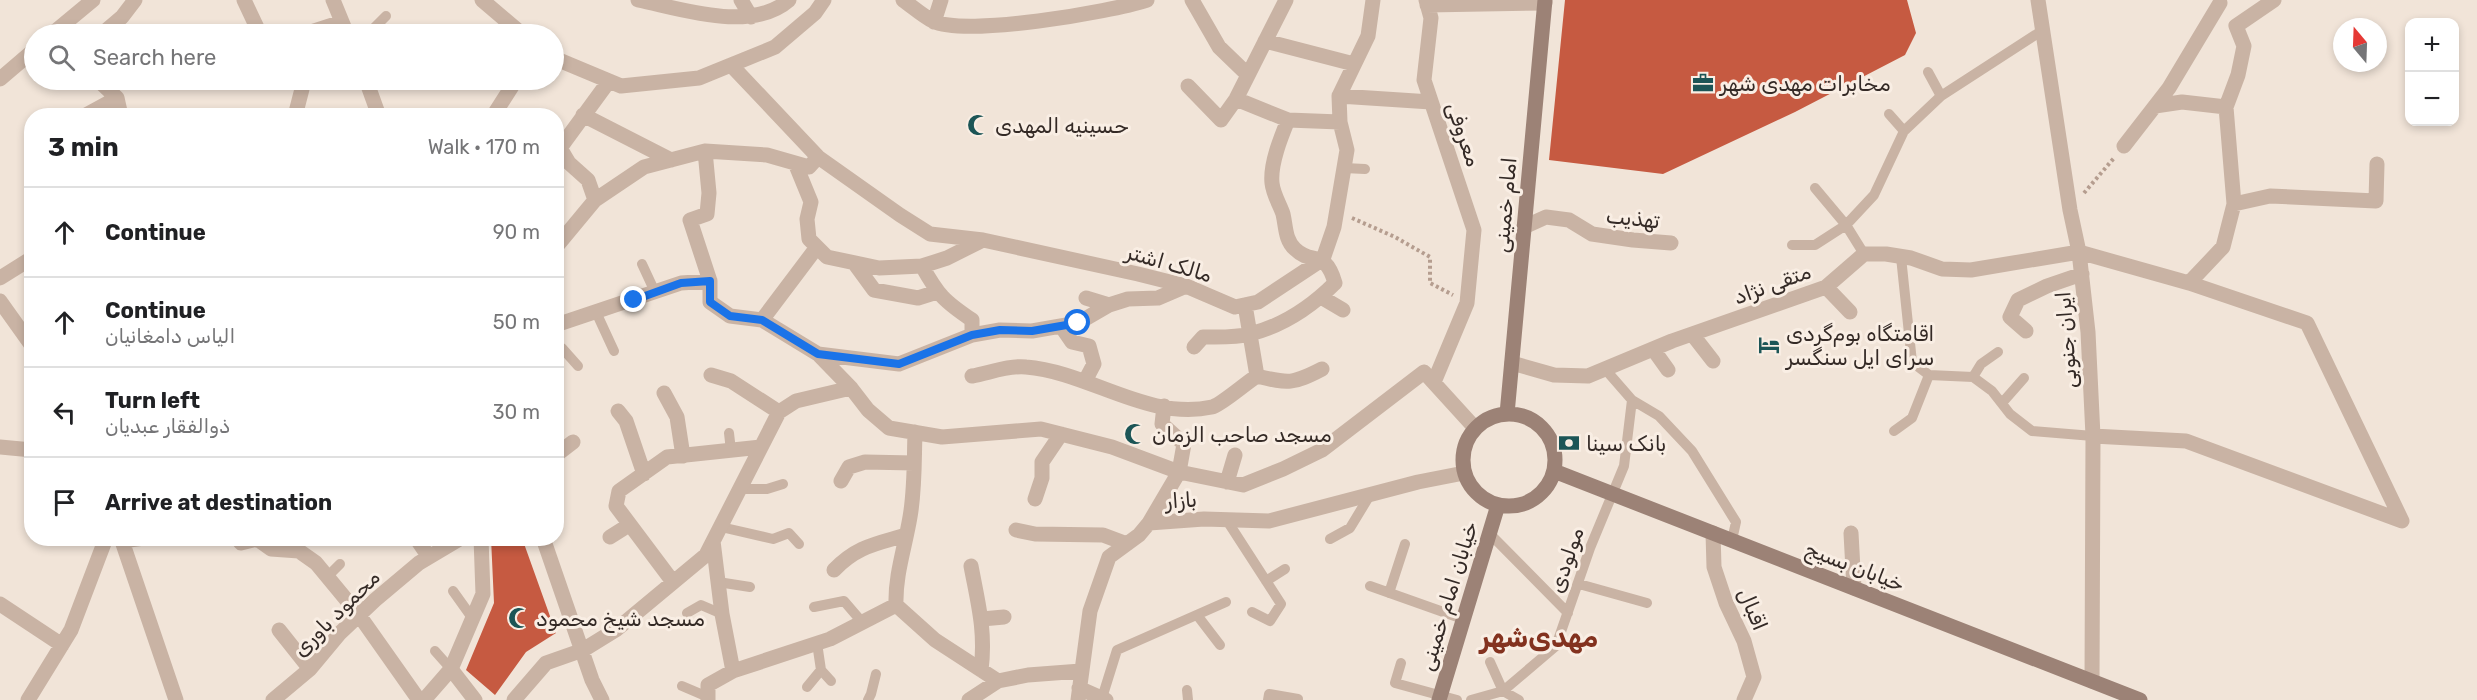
<!DOCTYPE html>
<meta charset="utf-8">
<style>
body{margin:0;font-family:Rubik,Vazirmatn,sans-serif;background:#f6f6f6;color:#202124}
.controls{position:absolute;right:18px;top:18px;display:grid;overflow:hidden;border-radius:12px;box-shadow:0 3px 9px #0003}
.controls button{width:54px;height:54px;display:grid;place-items:center;padding:0;border:0;border-bottom:2px solid #e0e0e0;background:#fff;color:#202124;font:30px sans-serif}
.compass{position:absolute;left:2333px;top:18px;width:54px;height:54px;border-radius:50%;background:#fff;box-shadow:0 3px 9px #0003;rotate:341deg}
.stop{position:absolute;width:18px;height:18px;margin:-14px;border:4px solid #1a73e8;border-radius:50%;background:#fff}
.stop.end{background:#1a73e8;border-color:#fff;box-shadow:0 2px 6px #0008}
.list{margin:0;padding:0;list-style:none}
h2{display:flex;justify-content:space-between;align-items:center;height:78px;margin:0;padding:0 24px;font-size:26px}
h2 small{font-size:20px;font-weight:400;color:#757577}
.list li{display:grid;grid-template-columns:39px 1fr auto;gap:18px;align-items:center;box-sizing:border-box;height:90px;padding:0 24px;border-top:2px solid #e0e0e0}
.list b{display:block;font-size:22px;white-space:nowrap}
.list p{margin:0;font-size:20px;white-space:nowrap;color:#757577}
.list em{font-size:20px;font-style:normal;color:#757577}
.icon{flex:none;width:33px;height:33px;fill:none;stroke:currentColor;stroke-width:2;stroke-linecap:round;stroke-linejoin:round}
.map{position:relative;flex:none;width:2477px;height:700px;overflow:hidden}
.search{position:absolute;background:#fff;box-shadow:0 3px 9px #0003;left:24px;top:24px;width:540px;height:66px;display:flex;align-items:center;gap:15px;box-sizing:border-box;padding:0 21px;border-radius:33px;color:#757577;font-size:22px}
.panel{position:absolute;background:#fff;box-shadow:0 3px 9px #0003;left:24px;top:108px;width:540px;height:438px;border-radius:24px}
.map>svg:first-child{display:block}
</style>
<div class="map">
<svg width="2477" height="700" viewBox="0 0 2477 700">
<rect width="100%" height="100%" fill="#f1e4d8"/>
<!-- building -->
<path fill="#c65a41" d="M1565 0H1907L1916 33 1905 55 1795 112 1663 174 1549 160Z
M491 538H522L556 633 526 652 495 695 466 670 494 603Z"/>
<g fill="none" stroke-linecap="round" stroke-linejoin="round">
<!-- path -->
<path stroke="#b59d8f" stroke-width="4" stroke-dasharray="3 3" stroke-linecap="butt" d="M2084 193 2114 158
M1352 218 1395 237 1430 257V283L1453 295"/>
<!-- lane -->
<path stroke="#c9b3a4" stroke-width="10" d="M368 34 386 16
M1928 72 1941 96
M1889 114 1904 131
M162 116V115
M1344 168 1365 169
M1815 188 1846 225 1864 254
M1792 245H1815L1846 225 1874 195 1904 131 1941 96 2043 30
M1901 257 1912 362 1929 375 1973 377 1992 391 2010 414 2032 431 2093 436
M642 264 655 292
M596 312 614 351
M556 348H562L578 366
M1605 369 1632 400 1659 416 1692 451 1736 522 1732 540
M1973 377 1981 364 1998 352
M2002 403 2024 378
M1894 431 1912 418 1929 375
M729 433 731 451
M740 489H767L783 484
M1226 519 1281 604 1270 621 1252 612
M721 527 773 539 789 533 799 544
M1489 533 1568 613
M299 538V551
M1330 539 1350 528 1370 495
M328 576 340 564
M1266 581 1285 569
M718 582 750 587
M1579 584 1647 603
M1370 586 1463 619
M453 591 473 619
M1389 593 1405 544
M814 607 844 601 862 622
M687 613 701 605 722 614
M1197 615 1220 645
M435 651 451 669
M1490 662 1503 691 1519 700
M1401 663 1395 683 1457 700
M821 670 831 681
M682 686 708 697
M807 687 821 670 817 643
M1187 690 1188 700
M1102 698 1117 650 1226 602
M868 700 871 694 876 674
M1268 700 1269 694 1298 699
M1471 700 1503 691 1556 646 1590 548 1624 466 1632 400"/>
<!-- street -->
<path stroke="#c9b3a4" stroke-width="15" d="M244 0 260 34
M333 0 347 34
M482 0 522 34
M638 0C682 9 751 33 789 0
M741 0 751 17
M903 0C913 7 923 16 933 21 966 37 1110 12 1147 0
M1192 0 1219 47 1248 75
M1426 0 1431 18 1424 80 1474 230 1467 303 1434 382
M2038 0 2070 210 2079 252 2088 332 2093 436 2092 681
M1427 5 1545 3
M934 22 941 0
M52 34 93 0
M102 34 122 17 135 0
M305 34 342 22
M1265 41 1354 64
M554 58 621 86 699 78 775 47 815 13 824 0
M0 79 34 50
M98 80 117 98 121 116
M366 80 379 116
M1188 86 1221 120 1236 99 1286 0
M1339 96 1431 102
M1236 99 1288 120 1340 122
M2155 106 2182 102 2226 107 2238 75 2244 46 2236 26 2274 0
M2226 107 2234 204 2270 196 2376 201 2377 164
M583 115 671 160
M84 116 117 98
M295 116 302 89 303 80
M493 116 516 80
M2124 146 2169 88 2220 3
M705 151 709 193 707 214 690 220 710 281V302L730 316 762 320 818 354 851 388 868 410 889 428 942 437 1041 429 1112 447 1179 472 1243 485 1283 469 1322 450 1424 372 1475 428
M818 157 900 215 930 234 983 240 1138 274 1186 286 1235 307 1258 302 1323 259 1334 227 1347 150 1340 122 1339 96 1368 36 1373 0
M795 163 811 202 807 219 809 239 827 257 879 268 922 266 947 258 983 240
M595 200 588 180 569 163 560 148 609 81
M1524 227 1546 217 1569 220 1592 234 1633 240 1671 243
M556 247 595 200 644 167 705 151 767 155 809 167 818 157 731 65
M855 264 874 290 918 298 937 292
M922 266C938 295 944 301 972 320V335
M0 278 32 258
M1826 287 1850 312
M1321 297 1343 310
M1086 298 1109 305
M0 301 32 346
M1245 305 1257 376
M762 320 817 247
M556 325 681 283 710 281
M1061 326 1072 342 1089 346 1094 364 1085 381
M2026 331 2010 317 2018 300 2047 286 2082 274
M1692 334 1713 361
M1194 347 1203 337C1218 337 1235 338 1250 334 1282 326 1312 306 1335 283 1325 248 1312 266 1295 249 1285 240 1286 227 1283 214 1280 205 1273 194 1272 183 1270 164 1281 137 1288 120
M1653 349 1668 370
M818 354 899 364 972 335 1000 330 1032 331 1078 323 1109 305 1128 299 1158 298 1186 286
M1512 363 1554 375 1588 376 1672 341 1826 287 1864 254H1886L1911 258 1942 269 1971 270 2079 252 2189 283 2223 247 2234 204
M711 375 731 381 779 412
M972 376C989 373 1009 365 1026 367 1089 372 1147 421 1212 407 1221 405 1247 382 1257 376 1289 384 1293 384 1322 369
M664 393 677 417 683 456
M618 411 626 421 644 474
M915 432C914 461 915 489 910 517 905 547 895 575 896 605L935 640 998 681
M2093 436 2186 441 2402 521 2307 323 2189 283
M0 447 32 450
M556 455 573 442
M841 481 849 467 865 462 914 463
M1227 482 1235 455
M1035 499 1042 478V462L1061 434
M1149 523 1179 472 1184 444 1162 424 1164 406
M1016 530 1035 534 1103 535 1127 544
M1713 533 1714 567 1726 603 1744 641 1754 677 1744 700
M1851 533 1854 588
M610 537 629 525
M121 538 176 700
M237 538 241 543 257 539 271 549 299 551 316 563 359 615 419 700
M416 538 429 557
M543 538 592 680 602 700
M122 541 144 538
M713 541 722 614 733 671
M971 566C978 603 986 632 981 670
M834 570C857 546 876 544 906 535
M673 582 616 506 619 491 667 457 761 447
M0 604 62 645
M982 619 1004 617
M279 630 310 669
M451 669 483 594 481 538
M1079 688 1106 700
M28 700 71 630 106 538
M273 700 310 669 340 633 375 600 419 563 461 538
M424 700 451 669 475 700
M514 700 546 663 583 650 617 629 706 555 779 412 796 401 851 388
M708 700V685L733 671 830 639 896 605
M969 700 998 681 1028 675 1081 671
M1078 700 1090 611 1109 557 1139 535 1149 523 1204 519 1269 521 1418 482 1464 473"/>
<!-- secondary -->
<path stroke="#9c8276" stroke-width="15" d="M1463 460a46 46 0 1 1 92 0a46 46 0 1 1-92 0Z
M1507 414 1545 0
M1554 471 2140 700
M1439 700 1498 505"/>
</g>
<g fill="none" stroke-linecap="round" stroke-linejoin="round">
<!-- route -->
<path stroke="#1a73e8" stroke-width="8" d="M634 300 681 283 710 281V302L730 316 762 320 818 354 899 364 972 335 1000 330 1032 331 1078 323"/>
</g>
<!-- icons -->
<defs>
<symbol id="office-bare" viewBox="-9 -9 18 18"><path d="M-6-3h4V-5.5h4V-3h4V5H-6ZM-1-4.5V-3h2v-1.5ZM-6 0V1H6V0Z" fill="#1c5556" stroke="#f9eee4" stroke-width="2.5" paint-order="stroke"/></symbol>
<symbol id="mosque-bare" viewBox="-9 -9 18 18"><path d="M3.5-4.9A6 6 0 1 0 3.5 4.9A5 5 0 1 1 3.5-4.9Z" fill="#1c5556" stroke="#f9eee4" stroke-width="2.5" paint-order="stroke"/></symbol>
<symbol id="hotel-bare" viewBox="-9 -9 18 18"><path d="M-6-4.5h1.5V1H6V5H4.5V3h-9V5H-6ZM-4 0a1.8 1.8 0 1 1 3.6 0ZM.5 0V-2.5h3Q6-2.5 6 0Z" fill="#1c5556" stroke="#f9eee4" stroke-width="2.5" paint-order="stroke"/></symbol>
<symbol id="bank-bare" viewBox="-9 -9 18 18"><path d="M-6-4H6V4H-6ZM0-2.3a2.3 2.3 0 1 0 0 4.6a2.3 2.3 0 1 0 0-4.6Z" fill="#1c5556" stroke="#f9eee4" stroke-width="2.5" paint-order="stroke"/></symbol>
</defs>
<g fill-rule="evenodd">
<use href="#office-bare" x="1688" y="68" width="30" height="30"/>
<use href="#mosque-bare" x="963" y="110" width="30" height="30"/>
<use href="#hotel-bare" x="1754" y="330" width="30" height="30"/>
<use href="#mosque-bare" x="1120" y="419" width="30" height="30"/>
<use href="#bank-bare" x="1554" y="428" width="30" height="30"/>
<use href="#mosque-bare" x="504" y="603" width="30" height="30"/>
</g>
<g text-anchor="middle" dominant-baseline="central" stroke-width="6" stroke-linejoin="round" paint-order="stroke">
<!-- poi labels -->
<g font-size="21" fill="#342a26" stroke="#f9eee4" text-anchor="start">
<text x="1720" y="83">مخابرات مهدی شهر</text>
<text x="995" y="125">حسینیه المهدی</text>
<text x="1786" y="333">اقامتگاه بوم‌گردی<tspan x="1786" dy="24">سرای ایل سنگسر</tspan></text>
<text x="1152" y="434">مسجد صاحب الزمان</text>
<text x="1586" y="443">بانک سینا</text>
<text x="536" y="618">مسجد شیخ محمود</text>
</g>
<!-- street labels -->
<g font-size="21" fill="#342a26" stroke="#f9eee4">
<text transform="translate(1464 134) rotate(71)">معروفی</text>
<text transform="translate(1505 205) rotate(-85)">امام خمینی</text>
<text transform="translate(1633 218) rotate(6)">تهذیب</text>
<text transform="translate(1169 263) rotate(16)">مالک اشتر</text>
<text transform="translate(1772 284) rotate(-20)">متقی نژاد</text>
<text transform="translate(2066 340) rotate(-94)">ایران جنوبی</text>
<text transform="translate(1181 500) rotate(-4)">بازار</text>
<text transform="translate(1566 560) rotate(-71)">مولودی</text>
<text transform="translate(1855 566) rotate(21)">خیابان بسیج</text>
<text transform="translate(1448 596) rotate(-73)">خیابان امام خمینی</text>
<text transform="translate(1753 609) rotate(67)">اقبال</text>
<text transform="translate(336 613) rotate(-45)">محمود باوری</text>
</g>
<!-- district labels -->
<g font-size="27" font-weight="bold" fill="#83321f" stroke="#f9eee4">
<text x="1539" y="638">مهدی‌شهر</text>
</g>
</g>
</svg>
<div class="controls">
<button>+</button>
<button>−</button>
</div>
<svg class="compass" viewBox="-18 -18 36 36"><path d="M0-13l5 13h-10z" fill="#e53935"/><path d="M0 13l5-13h-10z" fill="#757577"/></svg>
<div class="stop" style="left:1078px;top:323px"></div>
<div class="stop end" style="left:634px;top:300px"></div>
<div class="search"><svg class="icon" aria-label="search" viewBox="0 0 24 24"><circle cx="10" cy="10" r="6"/><path d="M15 15l6 6"/></svg>Search here</div>
<section class="panel">
<h2>3 min<small>Walk · 170 m</small></h2>
<ul class="list">
<li><svg class="icon" aria-label="ahead" viewBox="0 0 24 24"><path d="M12 20V5M6 11l6-6 6 6"/></svg><div><b>Continue</b></div><em>90 m</em></li>
<li><svg class="icon" aria-label="ahead" viewBox="0 0 24 24"><path d="M12 20V5M6 11l6-6 6 6"/></svg><div><b>Continue</b><p>الیاس دامغانیان</p></div><em>50 m</em></li>
<li><svg class="icon" aria-label="left" viewBox="0 0 24 24"><path d="M17 20v-9H6M10 6l-5 5 5 5"/></svg><div><b>Turn left</b><p>ذوالفقار عبدیان</p></div><em>30 m</em></li>
<li><svg class="icon" aria-label="arrive" viewBox="0 0 24 24"><path d="M6 21V4h12l-3 4 3 4H6"/></svg><div><b>Arrive at destination</b></div></li>
</ul>
</section>
</div>
